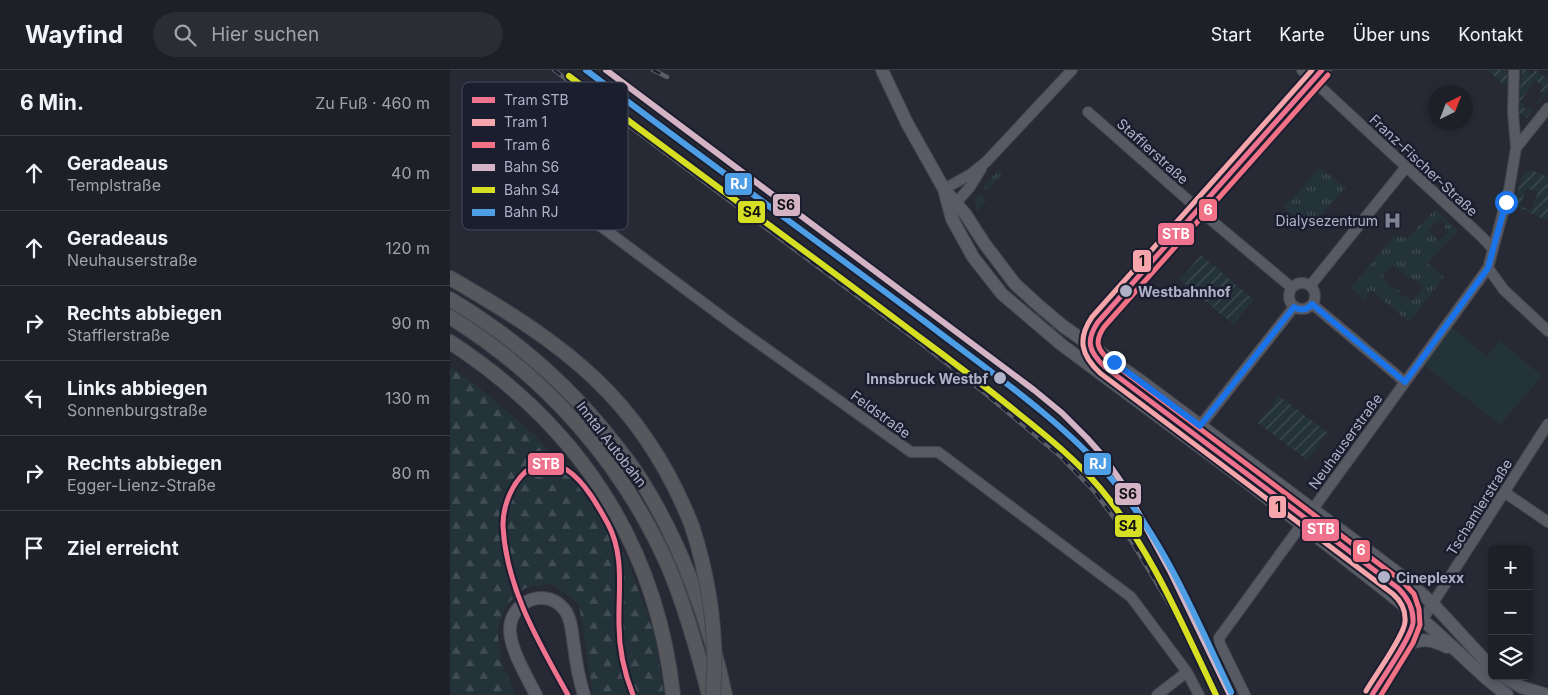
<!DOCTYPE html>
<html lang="de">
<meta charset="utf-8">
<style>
body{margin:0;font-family:Inter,sans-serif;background:#2a2d33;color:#f1f3f6}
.controls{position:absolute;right:15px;bottom:15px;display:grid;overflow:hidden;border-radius:8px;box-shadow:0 2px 8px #0003}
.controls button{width:45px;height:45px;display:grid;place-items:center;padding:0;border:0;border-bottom:1px solid #3b3e44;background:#1d2027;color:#f1f3f6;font:25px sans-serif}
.compass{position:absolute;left:978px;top:15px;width:45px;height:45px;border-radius:50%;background:#1d2027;box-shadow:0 2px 8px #0003;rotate:42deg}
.stop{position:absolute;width:15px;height:15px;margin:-11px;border:4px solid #1a73e8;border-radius:50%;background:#fff}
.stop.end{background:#1a73e8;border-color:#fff;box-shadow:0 1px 5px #0008}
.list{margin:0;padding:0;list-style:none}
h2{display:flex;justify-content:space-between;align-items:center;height:65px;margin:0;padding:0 20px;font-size:21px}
h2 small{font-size:16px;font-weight:400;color:#a0a3a7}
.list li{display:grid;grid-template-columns:32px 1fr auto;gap:15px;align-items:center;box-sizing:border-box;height:75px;padding:0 20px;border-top:1px solid #3b3e44}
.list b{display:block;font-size:19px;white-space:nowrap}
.list p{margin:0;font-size:16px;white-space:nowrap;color:#a0a3a7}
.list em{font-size:16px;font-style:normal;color:#a0a3a7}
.icon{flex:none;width:28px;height:28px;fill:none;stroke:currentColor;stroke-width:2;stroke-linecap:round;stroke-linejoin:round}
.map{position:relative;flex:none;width:1098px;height:625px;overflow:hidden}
header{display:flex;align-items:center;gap:30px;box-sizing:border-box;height:70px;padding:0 25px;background:#1d2027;border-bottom:1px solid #3b3e44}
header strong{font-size:24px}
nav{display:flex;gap:28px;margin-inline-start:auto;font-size:18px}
.search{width:350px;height:45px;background:#2a2d33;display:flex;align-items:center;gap:12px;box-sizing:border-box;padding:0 18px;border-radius:28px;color:#a0a3a7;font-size:19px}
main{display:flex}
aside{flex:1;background:#1d2027}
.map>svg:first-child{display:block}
</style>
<header>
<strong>Wayfind</strong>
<div class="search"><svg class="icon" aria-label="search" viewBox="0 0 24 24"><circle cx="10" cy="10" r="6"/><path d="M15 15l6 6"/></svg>Hier suchen</div>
<nav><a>Start</a><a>Karte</a><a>Über uns</a><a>Kontakt</a></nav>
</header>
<main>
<aside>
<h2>6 Min.<small>Zu Fuß · 460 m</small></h2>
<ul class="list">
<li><svg class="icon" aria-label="ahead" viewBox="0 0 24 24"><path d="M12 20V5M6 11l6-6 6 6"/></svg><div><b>Geradeaus</b><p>Templstraße</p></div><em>40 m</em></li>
<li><svg class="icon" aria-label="ahead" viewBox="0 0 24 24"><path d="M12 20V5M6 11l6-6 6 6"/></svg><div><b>Geradeaus</b><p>Neuhauserstraße</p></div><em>120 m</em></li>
<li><svg class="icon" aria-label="right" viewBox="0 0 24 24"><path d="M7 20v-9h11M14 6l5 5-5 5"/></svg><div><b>Rechts abbiegen</b><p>Stafflerstraße</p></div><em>90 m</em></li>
<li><svg class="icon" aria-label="left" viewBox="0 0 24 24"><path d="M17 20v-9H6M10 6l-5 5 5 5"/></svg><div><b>Links abbiegen</b><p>Sonnenburgstraße</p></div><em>130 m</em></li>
<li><svg class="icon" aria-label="right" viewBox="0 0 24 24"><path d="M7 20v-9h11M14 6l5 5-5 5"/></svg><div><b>Rechts abbiegen</b><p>Egger-Lienz-Straße</p></div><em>80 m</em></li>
<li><svg class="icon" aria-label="arrive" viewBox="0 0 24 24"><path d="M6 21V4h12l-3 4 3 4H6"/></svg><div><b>Ziel erreicht</b></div></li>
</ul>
</aside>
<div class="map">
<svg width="1098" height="625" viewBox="0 0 1098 625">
<defs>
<pattern id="grass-tufts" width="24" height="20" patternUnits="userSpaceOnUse" patternTransform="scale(1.25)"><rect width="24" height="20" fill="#24323a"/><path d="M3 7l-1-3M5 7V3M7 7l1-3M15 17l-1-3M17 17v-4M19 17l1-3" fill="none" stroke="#414d55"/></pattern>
<pattern id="forest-firs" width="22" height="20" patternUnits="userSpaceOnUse" patternTransform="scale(1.25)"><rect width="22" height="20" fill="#24323a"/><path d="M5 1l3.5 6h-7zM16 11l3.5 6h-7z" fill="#414d55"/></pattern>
<pattern id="garden-furrows" width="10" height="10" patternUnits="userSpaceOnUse" patternTransform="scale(1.25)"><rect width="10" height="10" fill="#24323a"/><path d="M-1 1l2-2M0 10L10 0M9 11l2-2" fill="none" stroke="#414d55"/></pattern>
</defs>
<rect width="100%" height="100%" fill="#272a34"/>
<!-- grass -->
<path fill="url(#grass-tufts)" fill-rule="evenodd" d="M870 97 895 118 863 155 857 150 853 154 834 138Z
M548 100 552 104 537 121 533 117Z
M528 123 537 130 527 142 525 130Z
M986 139 1008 161 977 193 994 207 959 252 921 220 914 229 901 218 944 166 957 168ZM991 149 997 154 994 157 999 162 989 171 979 161 987 151 989 152ZM942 195 973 217 963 231 955 225 953 227 950 225 951 222 944 217 942 219 939 217 940 214 932 208Z
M575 233 615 266 613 269 579 238Z
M868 434 937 486H934L867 437Z"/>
<!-- forest -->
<path fill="url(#forest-firs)" d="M0 297 22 312 86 366 131 420 177 489 205 565 214 625H143L129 534 102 514 75 518 57 534 47 560 52 593 66 625H0Z"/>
<!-- park -->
<path fill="#24323a" d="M997 254 1037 286 1050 271 1092 306 1050 355 982 302 971 291Z"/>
<!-- garden -->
<path fill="url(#garden-furrows)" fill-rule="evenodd" d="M1038 0H1057L1058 12 1053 14Z
M1072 0H1075L1082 4 1085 0 1095 7 1096 9H1098V22L1088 34H1086L1093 23 1090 21 1093 16 1085 10 1070 32 1075 35 1074 38 1077 40 1079 38 1082 41 1077 48 1068 43Z
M1082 100 1098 107V151L1063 135 1073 104ZM1076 118 1088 122 1081 140 1070 136Z
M751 185 804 230 783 254 730 210Z
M829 326 878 363 857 390 808 353Z"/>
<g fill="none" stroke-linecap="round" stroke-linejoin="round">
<defs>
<path id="minor" d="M852 0 1032 167 1043 179
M1064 0 1063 42 1066 78
M638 42 755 145 841 217
M494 119 521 104 536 92 622 0
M506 133 520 117 531 99
M141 149 290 260 461 382H488L681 527 737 602 749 625
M1038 198 1054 220 1098 261
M839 226a13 13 0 1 1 26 0a13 13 0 1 1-26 0Z
M860 216 956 97
M862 234 955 312
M635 271 646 256 876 0
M750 356 844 237
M1054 422 1098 452
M863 439 1038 198 1059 120 1066 78 1098 38
M707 625 737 602
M795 625 770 574 769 568 852 454
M924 625 1098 354"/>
<path id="major" d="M432 0 457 53 494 119 516 145 534 173 565 214 587 234 613 256 695 314 953 507 983 534 1042 598
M495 123 502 149 523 187 552 224 612 275 798 413 931 517 982 558 1037 609 1057 625
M955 538C962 552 962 561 956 575
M956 575C973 568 980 569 997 577
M1053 606 1071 617 1097 625
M86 625C77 607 61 581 60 561 59 530 99 515 116 542 122 551 122 565 124 576 126 593 129 609 134 625"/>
<path id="highway" d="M0 208C115 274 192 329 242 456
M0 229C65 268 118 314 164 373 176 388 188 404 197 420 234 481 260 555 275 625
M0 247C97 307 173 393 219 498 236 539 248 582 259 625
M0 272C127 355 206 472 223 625"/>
</defs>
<!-- minor casing -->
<use href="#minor" stroke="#43454d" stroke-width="12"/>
<!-- major casing -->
<use href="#major" stroke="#444751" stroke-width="14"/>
<!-- highway casing -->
<use href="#highway" stroke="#444650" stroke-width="16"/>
<!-- minor -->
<use href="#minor" stroke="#575963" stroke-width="10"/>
<!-- major -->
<use href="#major" stroke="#595b65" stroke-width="12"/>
<!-- highway -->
<use href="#highway" stroke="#57585d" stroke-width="14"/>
<defs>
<path id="rail" d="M104 0 469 272 536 324 609 385 644 421 682 472 733 557 767 625
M203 0 217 7"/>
</defs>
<!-- rail casing -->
<use href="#rail" stroke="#5b5d66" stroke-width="4.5"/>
<!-- rail -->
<use href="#rail" stroke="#1a1e2f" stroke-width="2.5" stroke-dasharray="8" stroke-linecap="butt"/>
<defs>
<path id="highway-bridge" d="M242 456C260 512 268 567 263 625"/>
</defs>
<!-- highway-bridge casing -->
<use href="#highway-bridge" stroke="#444650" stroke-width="16" stroke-linecap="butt"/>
<!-- highway-bridge -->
<use href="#highway-bridge" stroke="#57585d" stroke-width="14"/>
<defs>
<path id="rail-1" d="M156 0 584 320 612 343 637 368 653 386 672 413 720 501 780 625"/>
<path id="rail-2" d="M119 6C235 94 352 178 468 266 502 291 536 317 569 344 598 367 626 390 650 418 701 479 732 554 766 625"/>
<path id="rail-3" d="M136 0C249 86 365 169 478 254 539 301 610 349 660 407 714 470 746 548 781 622"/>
</defs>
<!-- rail-1 casing -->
<use href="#rail-1" stroke="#1a1e2f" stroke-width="10"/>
<!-- rail-2 casing -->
<use href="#rail-2" stroke="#1a1e2f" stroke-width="10"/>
<!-- rail-3 casing -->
<use href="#rail-3" stroke="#1a1e2f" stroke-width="10"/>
<!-- rail-1 -->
<use href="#rail-1" stroke="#d4b4c4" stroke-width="6"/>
<!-- rail-2 -->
<use href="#rail-2" stroke="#d7df23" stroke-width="6"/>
<!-- rail-3 -->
<use href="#rail-3" stroke="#4d9ee5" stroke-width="6"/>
<defs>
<path id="tram-1" d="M872 0 648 252C635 271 639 282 655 297L948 518C958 528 964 539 963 553 961 568 931 610 922 625
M118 625C89 573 56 518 53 456 52 424 80 375 117 400 135 412 148 436 158 454 175 486 168 521 169 555 169 579 174 602 183 625"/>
<path id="tram-2" d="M862 0 642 247C627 269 631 285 650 303L943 524C951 531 956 540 955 552 954 566 924 607 916 621"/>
<path id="tram-3" d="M878 5 654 257C644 272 647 279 660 291L953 512 964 524 969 539 970 555 963 573 931 625"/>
</defs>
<!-- tram-1 casing -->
<use href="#tram-1" stroke="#1a1e2f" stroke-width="9"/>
<!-- tram-2 casing -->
<use href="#tram-2" stroke="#1a1e2f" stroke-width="9"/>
<!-- tram-3 casing -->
<use href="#tram-3" stroke="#1a1e2f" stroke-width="9"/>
<!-- tram-1 -->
<use href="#tram-1" stroke="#ef738f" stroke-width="5"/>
<!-- tram-2 -->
<use href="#tram-2" stroke="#f6a6ab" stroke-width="5"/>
<!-- tram-3 -->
<use href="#tram-3" stroke="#f27184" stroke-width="5"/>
</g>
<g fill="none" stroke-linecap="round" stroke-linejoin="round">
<!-- route -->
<path stroke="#1a73e8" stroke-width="6" d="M664 292 750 356 844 237C851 241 857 240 862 234L955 312 1038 198 1056 132"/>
</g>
<!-- icons -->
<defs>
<symbol id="hospital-bare" viewBox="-9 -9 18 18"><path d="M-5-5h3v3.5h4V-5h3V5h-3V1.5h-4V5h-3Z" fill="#808394" stroke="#1a1e2f" stroke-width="2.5" paint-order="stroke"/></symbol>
</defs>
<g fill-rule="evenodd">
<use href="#hospital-bare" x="930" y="138" width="25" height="25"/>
</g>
<!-- markers -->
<g fill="#b0b3c7" stroke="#1a1e2f" stroke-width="2">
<circle cx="676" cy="221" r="7"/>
<circle cx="550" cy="308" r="7"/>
<circle cx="934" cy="507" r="7"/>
</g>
<g text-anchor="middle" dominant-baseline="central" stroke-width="5" stroke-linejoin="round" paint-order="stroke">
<!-- street labels -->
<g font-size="14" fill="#b0b3c7" stroke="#1a1e2f">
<text transform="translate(703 81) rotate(42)">Stafflerstraße</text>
<text transform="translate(974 95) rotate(43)">Franz-Fischer-Straße</text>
<text transform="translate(431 344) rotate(36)">Feldstraße</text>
<text transform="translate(895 371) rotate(-54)">Neuhauserstraße</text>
<text transform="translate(162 374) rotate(52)">Inntal Autobahn</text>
<text transform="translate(1029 437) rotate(-58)">Tschamlerstraße</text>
</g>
<!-- poi labels -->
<g font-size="14" fill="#b0b3c7" stroke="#1a1e2f" text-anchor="end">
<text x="928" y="150">Dialysezentrum</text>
</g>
<!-- stop labels -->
<g font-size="14" font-weight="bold" fill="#b0b3c7" stroke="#1a1e2f" text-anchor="start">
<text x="688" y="221">Westbahnhof</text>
<text x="538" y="308" text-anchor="end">Innsbruck Westbf</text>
<text x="946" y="507">Cineplexx</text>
</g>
</g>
<!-- legend -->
<rect x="12" y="12" width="166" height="148" rx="8" fill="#1a1e2f" stroke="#474b5d" stroke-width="1"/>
<rect x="22" y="27" width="23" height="6" fill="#ef738f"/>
<rect x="22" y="49" width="23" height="7" fill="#f6a6ab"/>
<rect x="22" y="72" width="23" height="6" fill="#f27184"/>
<rect x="22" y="94" width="23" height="7" fill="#d4b4c4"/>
<rect x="22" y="117" width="23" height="6" fill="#d7df23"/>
<rect x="22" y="139" width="23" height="7" fill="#4d9ee5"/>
<g font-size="14" fill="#b0b3c7">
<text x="54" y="35">Tram STB</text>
<text x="54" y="57">Tram 1</text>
<text x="54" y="80">Tram 6</text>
<text x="54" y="102">Bahn S6</text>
<text x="54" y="125">Bahn S4</text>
<text x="54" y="147">Bahn RJ</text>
</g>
<g stroke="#1a1e2f" stroke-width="2">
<rect x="274" y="102" width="29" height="24" rx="5" fill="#4d9ee5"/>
<rect x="322" y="123" width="29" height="24" rx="5" fill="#d4b4c4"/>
<rect x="748" y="128" width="20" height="24" rx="5" fill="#f27184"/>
<rect x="287" y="130" width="29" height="24" rx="5" fill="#d7df23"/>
<rect x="707" y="152" width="38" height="24" rx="5" fill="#ef738f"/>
<rect x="682" y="179" width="20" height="24" rx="5" fill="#f6a6ab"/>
<rect x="77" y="382" width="38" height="24" rx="5" fill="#ef738f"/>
<rect x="633" y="382" width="29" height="24" rx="5" fill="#4d9ee5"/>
<rect x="664" y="412" width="28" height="24" rx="5" fill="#d4b4c4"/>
<rect x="818" y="425" width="19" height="24" rx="5" fill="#f6a6ab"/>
<rect x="664" y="444" width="29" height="24" rx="5" fill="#d7df23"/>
<rect x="851" y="448" width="39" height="24" rx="5" fill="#ef738f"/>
<rect x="902" y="469" width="19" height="24" rx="5" fill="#f27184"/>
</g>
<g font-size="14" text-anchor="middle" font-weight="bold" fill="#fff">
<text x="289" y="119">RJ</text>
<text x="758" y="145">6</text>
<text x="726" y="169">STB</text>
<text x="96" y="399">STB</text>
<text x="648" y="399">RJ</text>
<text x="871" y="464">STB</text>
<text x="911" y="485">6</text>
</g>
<g font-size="14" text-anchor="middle" font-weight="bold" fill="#111">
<text x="336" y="140">S6</text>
<text x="302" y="147">S4</text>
<text x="692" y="196">1</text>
<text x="678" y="429">S6</text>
<text x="828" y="442">1</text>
<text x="678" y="461">S4</text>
</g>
</svg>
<div class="controls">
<button>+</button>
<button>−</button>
<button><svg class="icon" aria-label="layers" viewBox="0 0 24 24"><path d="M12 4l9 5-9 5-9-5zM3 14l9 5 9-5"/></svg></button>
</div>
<svg class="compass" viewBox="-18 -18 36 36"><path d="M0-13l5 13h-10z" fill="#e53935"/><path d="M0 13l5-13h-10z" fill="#a0a3a7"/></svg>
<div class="stop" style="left:1056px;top:132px"></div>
<div class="stop end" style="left:664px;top:292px"></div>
</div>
</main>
